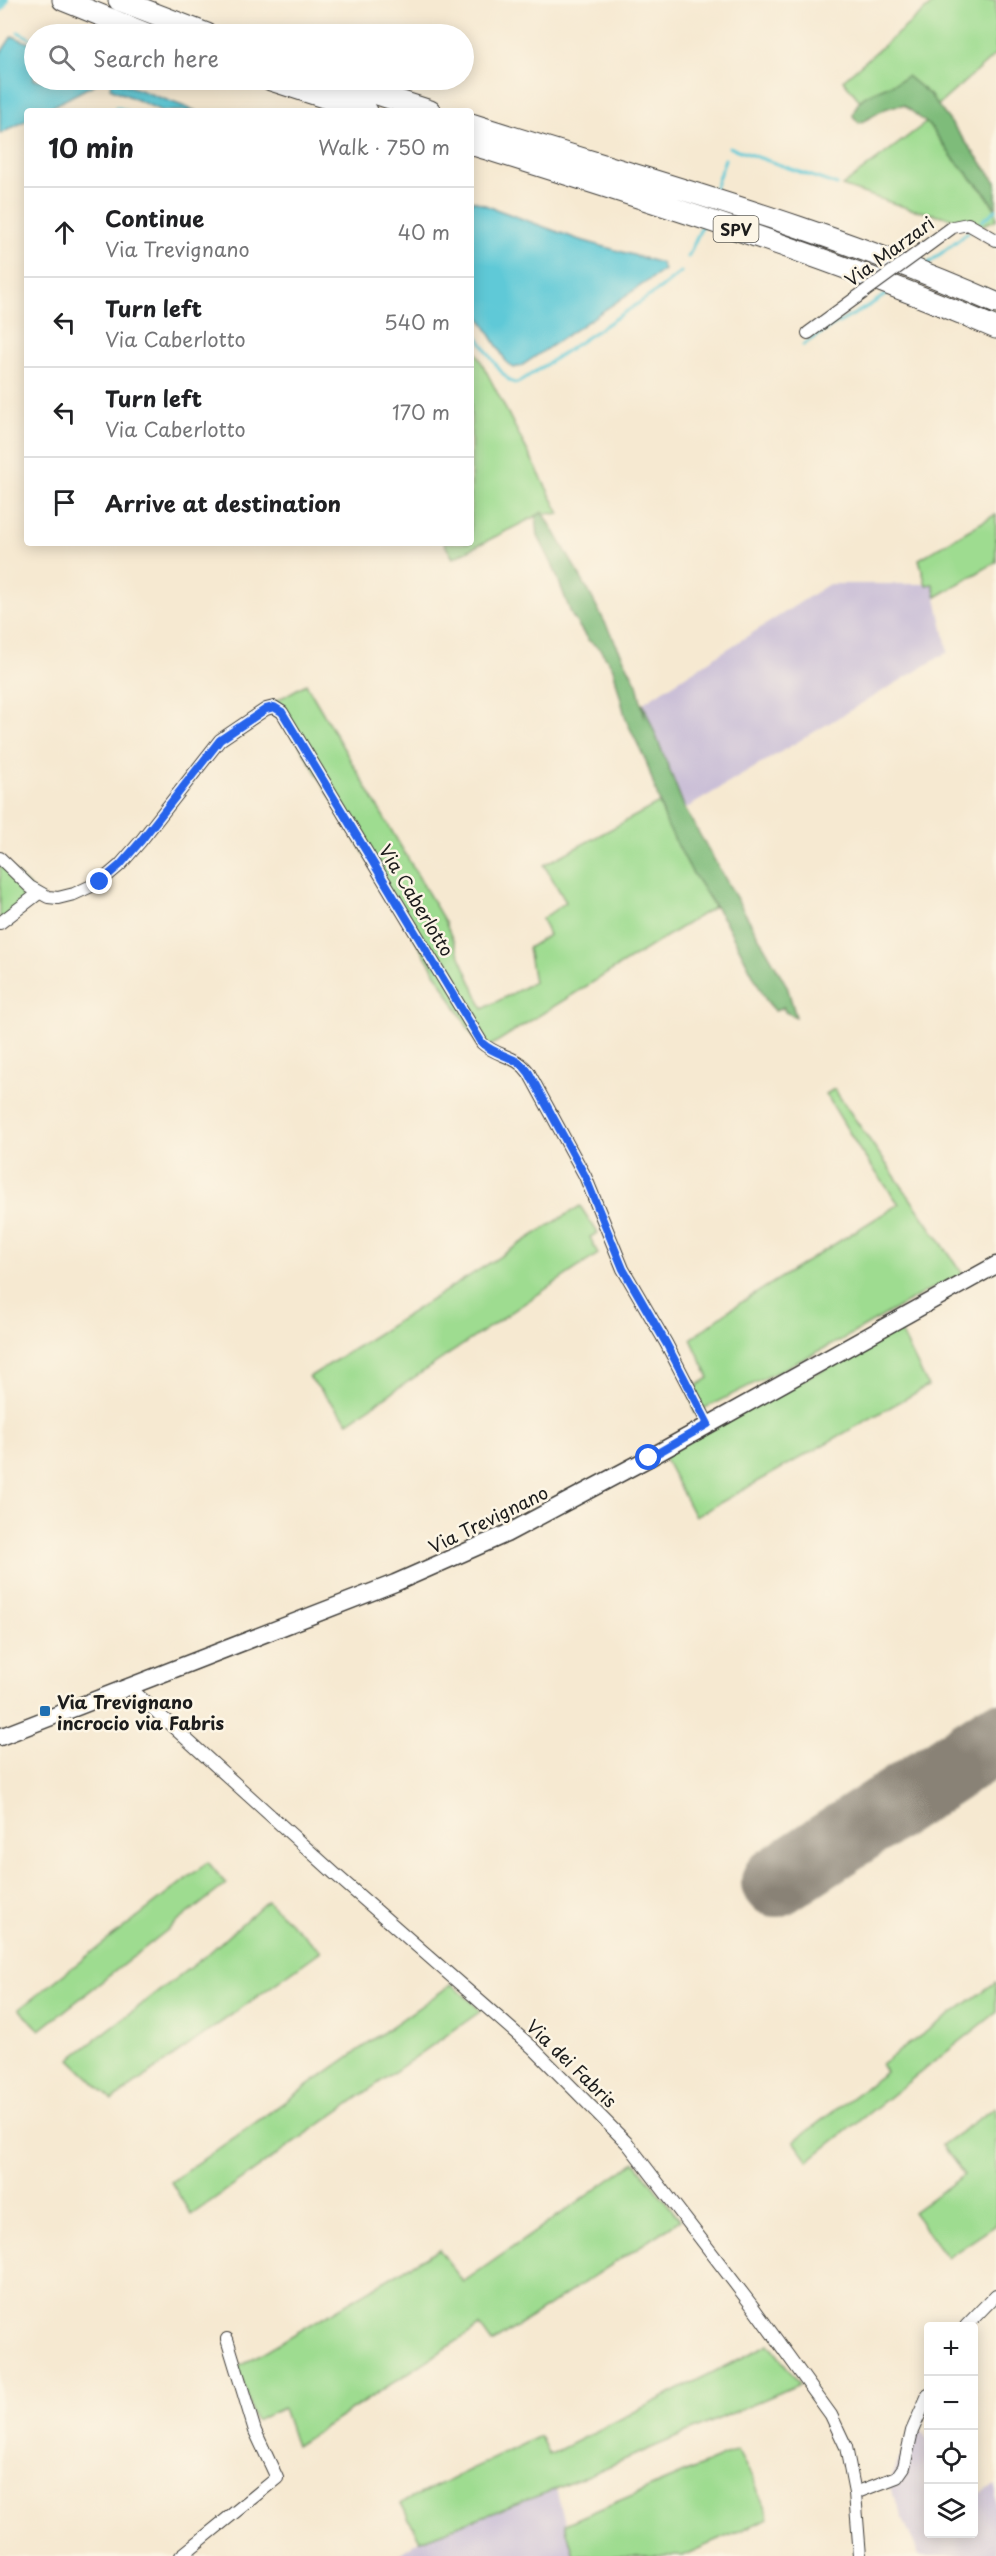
<!DOCTYPE html>
<meta charset="utf-8">
<style>
body{margin:0;font-family:"Playpen Sans",sans-serif;background:#f2f2f2;color:#202124}
.controls{position:absolute;right:18px;bottom:18px;display:grid;overflow:hidden;border-radius:6px;box-shadow:0 3px 15px #0003}
.controls button{width:54px;height:54px;display:grid;place-items:center;padding:0;border:0;border-bottom:2px solid #e0e0e0;background:#fff;color:#202124;font:30px sans-serif}
.stop{position:absolute;width:18px;height:18px;margin:-14px;border:4px solid #2563eb;border-radius:50%;background:#fff}
.stop.end{background:#2563eb;border-color:#fff;box-shadow:0 2px 6px #0008}
.list{margin:0;padding:0;list-style:none}
h2{display:flex;justify-content:space-between;align-items:center;height:78px;margin:0;padding:0 24px;font-size:26px}
h2 small{font-size:20px;font-weight:400;color:#757577}
.list li{display:grid;grid-template-columns:39px 1fr auto;gap:18px;align-items:center;box-sizing:border-box;height:90px;padding:0 24px;border-top:2px solid #e0e0e0}
.list b{display:block;font-size:22px;white-space:nowrap}
.list p{margin:0;font-size:20px;white-space:nowrap;color:#757577}
.list em{font-size:20px;font-style:normal;color:#757577}
.icon{flex:none;width:33px;height:33px;fill:none;stroke:currentColor;stroke-width:2;stroke-linecap:round;stroke-linejoin:round}
.map{position:relative;flex:none;width:996px;height:2556px;overflow:hidden}
.search{position:absolute;background:#fff;box-shadow:0 3px 15px #0003;left:24px;top:24px;width:450px;height:66px;display:flex;align-items:center;gap:15px;box-sizing:border-box;padding:0 21px;border-radius:33px;color:#757577;font-size:22px}
.panel{position:absolute;background:#fff;box-shadow:0 3px 15px #0003;left:24px;top:108px;width:450px;height:438px;border-radius:6px}
.map>svg:first-child{display:block}
</style>
<div class="map">
<svg width="996" height="2556" viewBox="0 0 996 2556">
<rect width="100%" height="100%" fill="#fcf5e5"/>
<filter id="ink" filterUnits="userSpaceOnUse"><feTurbulence type="fractalNoise" baseFrequency=".0167" numOctaves="2"/><feDisplacementMap in="SourceGraphic" scale="12" xChannelSelector="R" yChannelSelector="G"/><feConvolveMatrix kernelMatrix="1 2 1 2 8 2 1 2 1" color-interpolation-filters="sRGB"/></filter>
<filter id="wash" filterUnits="userSpaceOnUse"><feTurbulence type="fractalNoise" baseFrequency=".008" numOctaves="4" result="noise"/><feDisplacementMap in="SourceGraphic" scale="24" xChannelSelector="R" yChannelSelector="G"/><feGaussianBlur stdDeviation="1.35" result="paint"/><feColorMatrix in="noise" values="0 0 0 0 0 0 0 0 0 0 0 0 0 0 0 0 0 1.4 0 .05"/><feComposite in="paint" operator="in"/></filter>
<g filter="url(#wash)">
<rect width="100%" height="100%" fill="#f6e9d1"/>
<!-- industrial -->
<path fill="#cabfd7" d="M829 584H933L948 652 685 809 643 703Z
M914 2421 928 2441V2534H974V2496L996 2485V2556H919L889 2485Z
M556 2489 574 2556H396L420 2540Z"/>
<!-- green -->
<path fill="#9edc90" stroke="#5d7c56" stroke-width="1.5" d="M937 0H996V54L937 106 930 95 907 76C894 86 866 92 860 101L843 80Z
M927 122 953 158 987 196 996 210V220L983 225 910 209 842 186Z
M471 342 560 514 542 513 453 558 444 543H471Z
M996 514V562L936 597 933 584 926 585 919 559Z
M306 684 445 922 483 1009 534 982 528 948 549 935 542 919 566 902 544 865 659 803C673 841 695 872 714 907L482 1051 274 702Z
M0 858 40 897 0 928Z
M834 1089 963 1274 927 1291 841 1340 695 1413 690 1390 709 1378 691 1339 729 1310 899 1204 861 1152 826 1094Z
M580 1206 598 1233 590 1237 598 1254 348 1422 309 1377Z
M899 1328 928 1386 695 1517 664 1457 712 1425 850 1356Z
M208 1862 226 1884 40 2030 19 2009Z
M267 1901 321 1951 112 2100 70 2059 209 1953Z
M996 1982V2013L808 2161 794 2141 886 2072 881 2064Z
M452 1984 481 2011 191 2215 171 2182Z
M996 2107V2225L947 2258 913 2212 964 2175 942 2145Z
M635 2162 680 2220 492 2343 480 2326 296 2446 283 2408 255 2421 238 2367 439 2249 463 2282Z
M769 2344 800 2384 556 2489 420 2540 401 2503 540 2436 549 2455Z
M737 2450 754 2481 769 2518 682 2556H574L565 2524Z"/>
<!-- forest -->
<path fill="#7ebc7a" stroke="#4d6c4b" stroke-width="1.5" d="M907 76 930 95 996 182V210L987 195 953 158 931 127 904 105C885 105 876 116 859 123L853 116C858 88 886 93 907 76Z
M543 512 588 590 637 684 645 719 643 703 685 809 787 986 796 1017 785 1012 783 1006V1008L775 1011 766 1000 726 923 692 872 667 825 646 761 626 720 613 668 600 649 588 640 572 616 553 566 538 536 536 516Z"/>
<!-- water -->
<path fill="#5ec9d7" stroke="#3d727a" stroke-width="1.5" d="M12 36 34 45V80H96L95 84 44 111H27V120L0 134V54Z
M113 80 196 111H162L110 88Z
M471 200 577 239 661 263 664 270 521 366 514 368 507 363 471 302Z"/>
<g fill="none" stroke-linecap="round" stroke-linejoin="round">
<!-- stream -->
<path stroke="#5ec9d7" stroke-width="3" d="M18 32 34 40
M116 107 127 111
M729 147 837 185
M714 191 725 159
M982 221 996 210
M688 257 702 226
M925 266 968 232
M471 326C479 338 501 377 512 382 516 384 517 383 521 381L660 289 681 272
M803 345C830 325 861 313 888 293"/>
<!-- canal -->
<path stroke="#5ec9d7" stroke-width="10" d="M0 7 4 0"/>
<!-- runway -->
<path stroke="#898276" stroke-width="70" d="M776 1882 996 1738"/>
</g>
</g>
<g filter="url(#ink)">
<g fill="none" stroke-linecap="round" stroke-linejoin="round">
<defs>
<path id="street" d="M923 249 953 227 968 224 996 240
M808 333 864 292
M0 858 30 887 48 897 58 898 74 894 100 882 120 865 140 842 220 740 266 709 274 707 282 712 482 1043C497 1057 517 1055 529 1073L585 1176 623 1269 666 1343 708 1424
M0 923 39 893
M129 1687 335 1874 533 2048 628 2144 753 2307 831 2415 846 2447 855 2493 860 2556
M966 2326 996 2295
M855 2493 897 2477 904 2467 912 2431 928 2395
M181 2556 277 2478 255 2431 227 2339"/>
<path id="secondary" d="M0 1737 395 1583 506 1534 649 1458 996 1265"/>
<path id="highway" d="M63 0 147 34
M119 0 207 34
M271 80 367 111
M334 80 430 111
M471 124C647 180 827 228 996 303
M471 144C648 200 825 254 996 328"/>
</defs>
<!-- street casing -->
<use href="#street" stroke="#3d3b37" stroke-width="14"/>
<!-- secondary casing -->
<use href="#secondary" stroke="#3d3b37" stroke-width="19"/>
<!-- highway casing -->
<use href="#highway" stroke="#3d3b37" stroke-width="23"/>
<!-- street -->
<use href="#street" stroke="#fff" stroke-width="12"/>
<!-- secondary -->
<use href="#secondary" stroke="#fff" stroke-width="16"/>
<!-- highway -->
<use href="#highway" stroke="#fff" stroke-width="21"/>
<defs>
<path id="street-bridge" d="M864 292 923 249"/>
</defs>
<!-- street-bridge casing -->
<use href="#street-bridge" stroke="#3d3b37" stroke-width="14" stroke-linecap="butt"/>
<!-- street-bridge -->
<use href="#street-bridge" stroke="#fff" stroke-width="12"/>
</g>
</g>
<g fill="none" stroke-linecap="round" stroke-linejoin="round" filter="url(#ink)">
<!-- route -->
<path stroke="#2563eb" stroke-width="8" d="M100 882 120 865 140 842 220 740 266 709 274 707 282 712 482 1043C497 1057 517 1055 529 1073L585 1176 623 1269 666 1343 708 1424 649 1458"/>
</g>
<!-- markers -->
<rect fill="#1f6fb2" stroke="#fcf5e5" stroke-width="2" x="39" y="1705" width="12" height="12" rx="3"/>
<g text-anchor="middle" dominant-baseline="central" stroke-width="5" stroke-linejoin="round" paint-order="stroke">
<!-- shield labels -->
<rect fill="#fcf5e5" stroke="#5f5d58" stroke-width="1.5" x="713.5" y="216" width="45" height="26" rx="4.5"/>
<g font-size="16" font-weight="bold" fill="#1c1c1c">
<text x="736" y="229">SPV</text>
</g>
<!-- street labels -->
<g font-size="18" fill="#1c1c1c" stroke="#fcf5e5">
<text transform="translate(889 251) rotate(-36)">Via Marzari</text>
<text transform="translate(417 900) rotate(59)">Via Caberlotto</text>
<text transform="translate(488 1519) rotate(-26)">Via Trevignano</text>
<text transform="translate(572 2063) rotate(44)">Via dei Fabris</text>
</g>
<!-- poi labels -->
<g font-size="18" font-weight="bold" fill="#1c1c1c" stroke="#fcf5e5" text-anchor="start">
<text x="57" y="1701">Via Trevignano<tspan x="57" dy="21">incrocio via Fabris</tspan></text>
</g>
</g>
</svg>
<div class="controls">
<button>+</button>
<button>−</button>
<button><svg class="icon" aria-label="locate" viewBox="0 0 24 24"><circle cx="12" cy="12" r="6"/><path d="M12 2v4M12 18v4M2 12h4M18 12h4"/></svg></button>
<button><svg class="icon" aria-label="layers" viewBox="0 0 24 24"><path d="M12 4l9 5-9 5-9-5zM3 14l9 5 9-5"/></svg></button>
</div>
<div class="stop" style="left:649px;top:1458px"></div>
<div class="stop end" style="left:100px;top:882px"></div>
<div class="search"><svg class="icon" aria-label="search" viewBox="0 0 24 24"><circle cx="10" cy="10" r="6"/><path d="M15 15l6 6"/></svg>Search here</div>
<section class="panel">
<h2>10 min<small>Walk · 750 m</small></h2>
<ul class="list">
<li><svg class="icon" aria-label="ahead" viewBox="0 0 24 24"><path d="M12 20V5M6 11l6-6 6 6"/></svg><div><b>Continue</b><p>Via Trevignano</p></div><em>40 m</em></li>
<li><svg class="icon" aria-label="left" viewBox="0 0 24 24"><path d="M17 20v-9H6M10 6l-5 5 5 5"/></svg><div><b>Turn left</b><p>Via Caberlotto</p></div><em>540 m</em></li>
<li><svg class="icon" aria-label="left" viewBox="0 0 24 24"><path d="M17 20v-9H6M10 6l-5 5 5 5"/></svg><div><b>Turn left</b><p>Via Caberlotto</p></div><em>170 m</em></li>
<li><svg class="icon" aria-label="arrive" viewBox="0 0 24 24"><path d="M6 21V4h12l-3 4 3 4H6"/></svg><div><b>Arrive at destination</b></div></li>
</ul>
</section>
</div>
